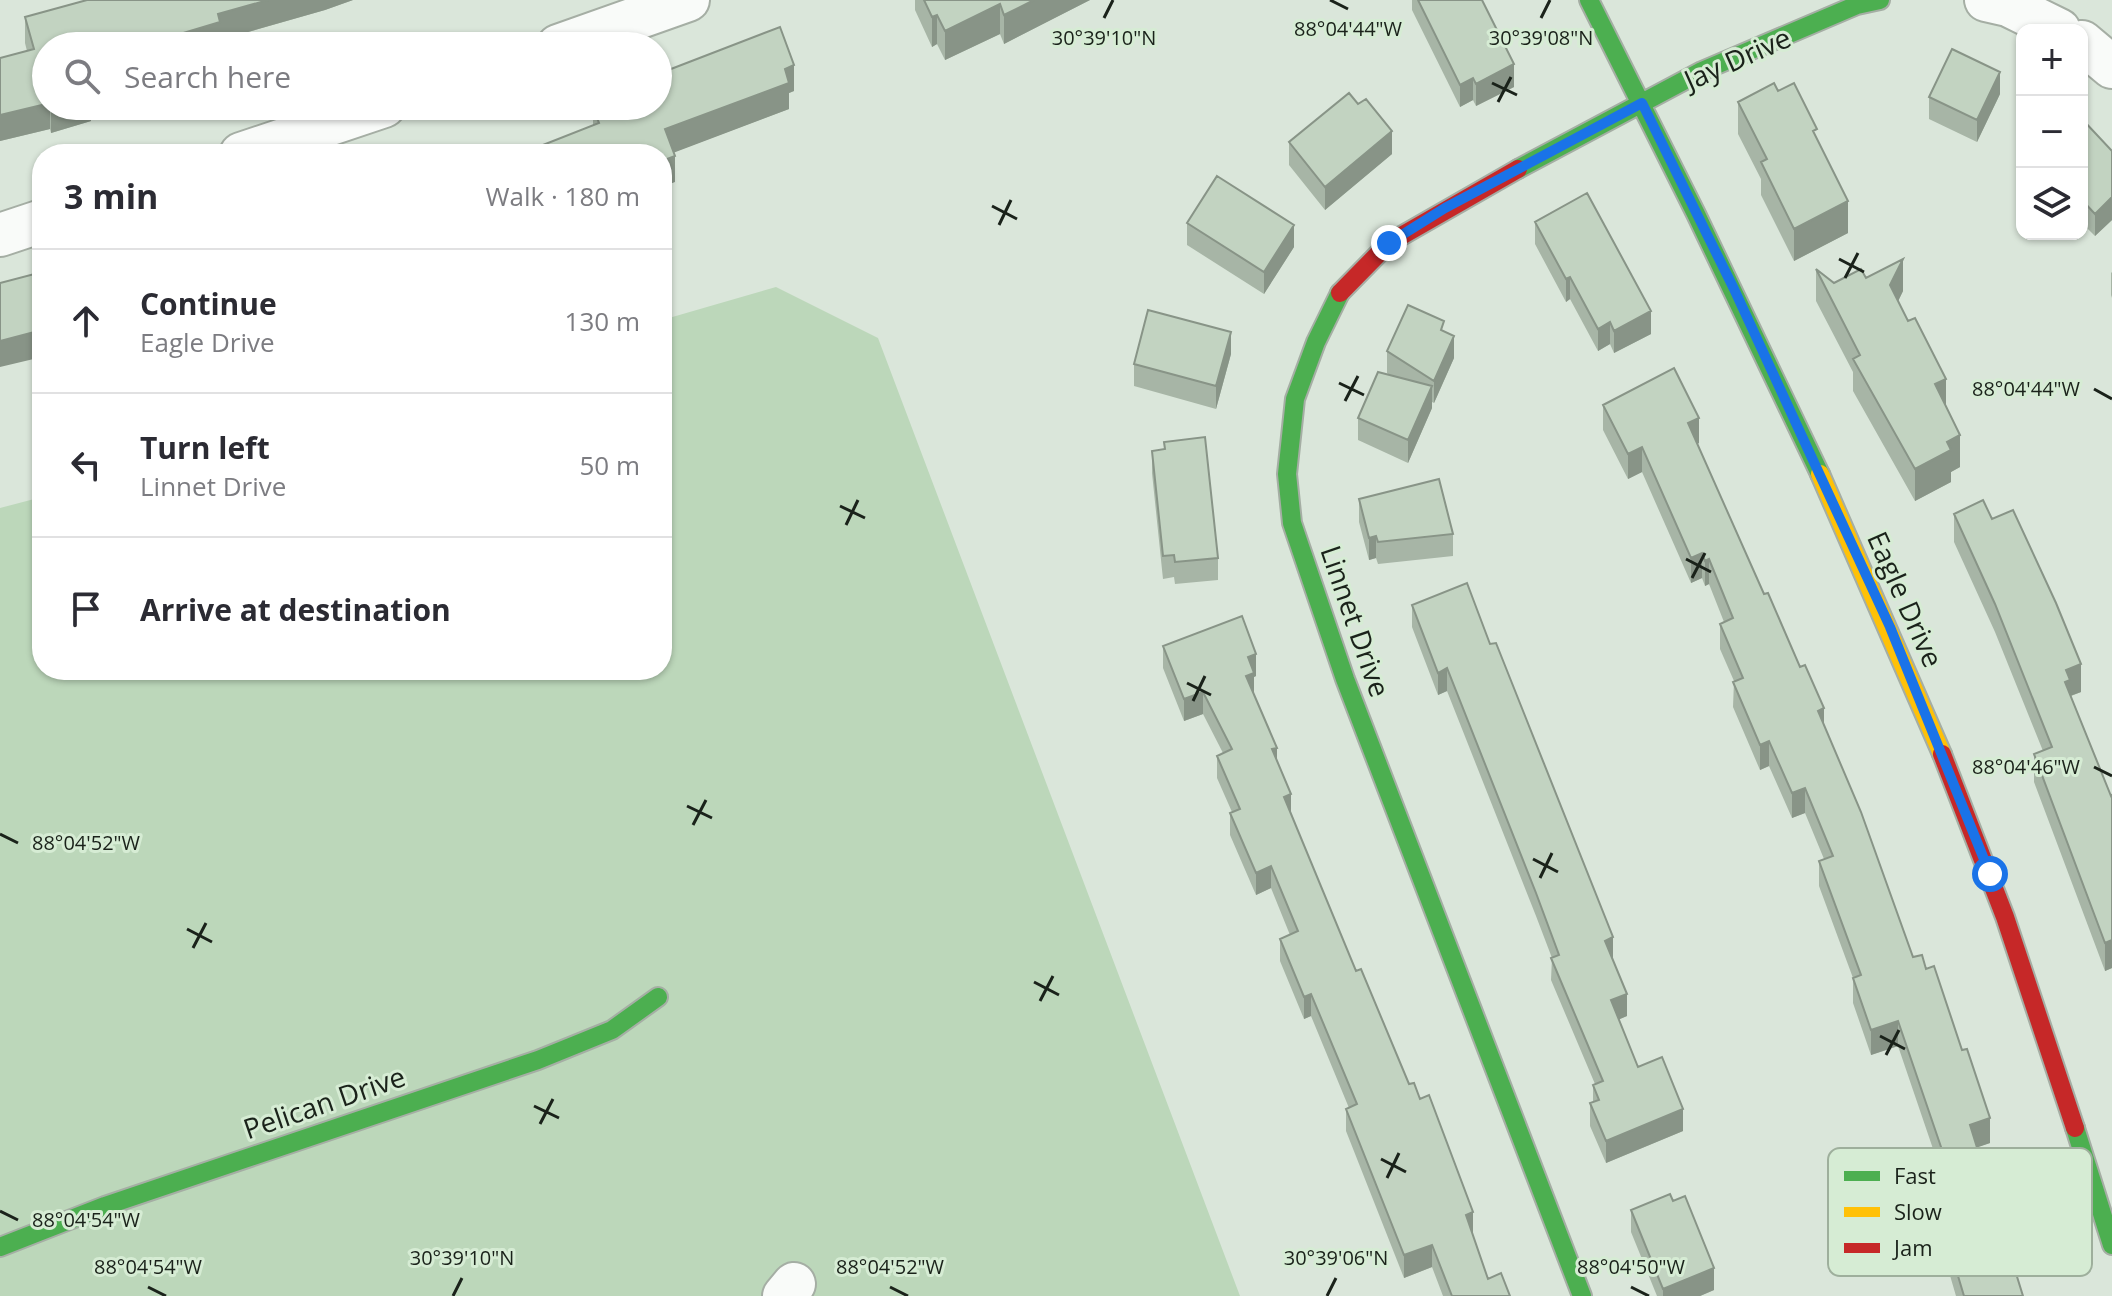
<!DOCTYPE html>
<meta charset="utf-8">
<style>
body{margin:0;font-family:"Open Sans",sans-serif;background:#f2f2f3;color:#2b2b33}
.controls{position:absolute;right:24px;top:24px;display:grid;overflow:hidden;border-radius:16px;box-shadow:0 2px 6px #0004}
.controls button{width:72px;height:72px;display:grid;place-items:center;padding:0;border:0;border-bottom:2px solid #e1e1e2;background:#fff;color:#2b2b33;font:40px sans-serif}
.stop{position:absolute;width:24px;height:24px;margin:-18px;border:6px solid #1a73e8;border-radius:50%;background:#fff}
.stop.end{background:#1a73e8;border-color:#fff;box-shadow:0 2px 8px #0008}
.list{margin:0;padding:0;list-style:none}
h2{display:flex;justify-content:space-between;align-items:center;height:104px;margin:0;padding:0 32px;font-size:34px}
h2 small{font-size:26px;font-weight:400;color:#7c7c81}
.list li{display:grid;grid-template-columns:52px 1fr auto;gap:24px;align-items:center;box-sizing:border-box;height:144px;padding:0 32px;border-top:2px solid #e1e1e2}
.list b{display:block;font-size:30px;white-space:nowrap}
.list p{margin:0;font-size:26px;white-space:nowrap;color:#7c7c81}
.list em{font-size:26px;font-style:normal;color:#7c7c81}
.icon{flex:none;width:44px;height:44px;fill:none;stroke:currentColor;stroke-width:2;stroke-linecap:round;stroke-linejoin:round}
.map{position:relative;flex:none;width:2112px;height:1296px;overflow:hidden}
.search{position:absolute;background:#fff;box-shadow:0 2px 6px #0004;left:32px;top:32px;width:640px;height:88px;display:flex;align-items:center;gap:20px;box-sizing:border-box;padding:0 28px;border-radius:44px;color:#7c7c81;font-size:30px}
.panel{position:absolute;background:#fff;box-shadow:0 2px 6px #0004;left:32px;top:144px;width:640px;height:536px;border-radius:32px}
.map>svg:first-child{display:block}
</style>
<div class="map">
<svg width="2112" height="1296" viewBox="0 0 2112 1296">
<rect width="100%" height="100%" fill="#dae6da"/>
<!-- green -->
<path fill="#bcd7ba" d="M776 287 878 338 1240 1296H0V508L42 497V670H662V320Z"/>
<g fill="none" stroke-linecap="round" stroke-linejoin="round">
<defs>
<path id="street" d="M1986 0 2008 5 2059 30
M2082 42 2112 67
M558 46 688 0
M241 154 384 106
M0 235 42 221
M784 1296 794 1284"/>
<path id="fast" d="M1589 0 1696 214 1820 474
M1518 169 1702 71 1857 5 1880 0
M1340 293 1316 342 1295 399 1287 474 1292 523 1345 679 1582 1296
M2075 1128 2112 1245
M0 1247 105 1206 538 1060 612 1030 658 997"/>
<path id="slow" d="M1820 474 1942 754"/>
<path id="jam" d="M1340 293 1389 243 1518 169
M1942 754 2005 917 2075 1128"/>
</defs>
<!-- street casing -->
<use href="#street" stroke="#a5aea4" stroke-width="46"/>
<!-- fast casing -->
<use href="#fast" stroke="#a5aea4" stroke-width="22"/>
<!-- slow casing -->
<use href="#slow" stroke="#a5aea4" stroke-width="22"/>
<!-- jam casing -->
<use href="#jam" stroke="#a5aea4" stroke-width="22"/>
<!-- street -->
<use href="#street" stroke="#f9fbf9" stroke-width="42"/>
<!-- fast -->
<use href="#fast" stroke="#4caf50" stroke-width="18"/>
<!-- slow -->
<use href="#slow" stroke="#ffc107" stroke-width="18"/>
<!-- jam -->
<use href="#jam" stroke="#c62828" stroke-width="18"/>
</g>
<!-- wall -->
<path fill="#a7b5a6" d="M87 0H353L325 10 220 40V46H46V106H91V121L51 133 50 129 0 141V58L27 51 25 43V17Z
M915 0H1090L1004 44 1000 34 945 60 937 44 932 47 915 10Z
M1412 0H1482L1514 87 1476 106 1473 100 1460 107 1412 10Z
M794 91 789 93V109L674 152 675 182 593 125V108Z
M1778 91 1817 139 1848 233 1794 261 1761 195V179L1738 134V102Z
M2000 94 1977 142 1929 119V97Z
M2082 119 2112 151V220L2095 236 2082 223Z
M1289 142 1392 154 1325 210 1289 165Z
M1535 222 1651 334 1614 353 1610 344 1598 351 1570 299 1566 302 1535 244Z
M1187 223 1294 247 1264 294 1187 245Z
M1816 269 1834 283 1866 278 1903 291 1898 301 1946 407 1960 467 1951 472V482L1915 501 1853 391V372L1816 301Z
M2112 272V298L2111 295V273Z
M1444 331 1454 358 1434 403 1432 402V408L1408 463 1358 440V418L1389 375 1387 373V351Z
M1231 354 1216 409 1134 386V364Z
M1603 405 1699 443 1697 444 1764 594 1824 725 1913 957 1990 1143 1977 1147 2023 1296H1956L1935 1224V1199L1946 1196V1187L1898 1046 1871 1055 1853 1003V978L1819 886V861L1824 859 1805 813 1792 818 1769 766 1760 770 1733 707 1734 681 1720 649V624L1724 622 1709 584 1705 586 1702 578 1691 583 1642 472 1628 479 1603 430Z
M1164 442 1218 558V580L1175 584 1174 577 1163 579 1152 473V451L1164 450Z
M1359 499 1453 534V556L1378 564 1376 558 1369 560 1359 522Z
M1954 514 1992 519 2081 692 2071 696 2111 796 2112 795V968L2105 971 2034 782V754L2043 751 1995 632 1954 542Z
M1412 605 1613 959 1627 1016 1619 1019 1638 1067 1683 1131 1606 1163 1590 1126V1103L1593 1102V1085L1595 1084 1551 980 1552 958 1536 916 1447 691 1438 695 1412 627Z
M1163 646 1256 676 1254 677V694L1277 760 1291 814 1356 971 1409 1084 1473 1235 1488 1279 1510 1296H1443L1432 1267 1404 1278 1346 1131V1109L1349 1108 1311 1016 1304 1019 1280 961V939L1290 935 1271 888 1256 895 1230 835V813L1232 812 1217 778V756L1223 753 1203 714 1184 721 1163 668Z
M1631 1210 1714 1290 1700 1296H1657L1631 1232Z"/>
<!-- shaded-wall -->
<path fill="#889487" d="M268 0H353L325 10 220 40V46H140L218 14Z
M1034 0H1090L1004 44V15Z
M1000 4V34L945 60V31Z
M937 15V44L932 47V17Z
M1514 64V87L1476 106V84Z
M794 65V91L789 93V109L665 156V129Z
M2000 72V94L1977 142V120Z
M1473 78V100L1460 107V85Z
M46 104V106H50V129L0 141V115Z
M54 106H91V121L51 133V107Z
M1392 131V154L1325 210V187Z
M675 156V182L662 187V161Z
M2112 197V220L2095 236V214Z
M1848 201V233L1794 261V229Z
M1294 225V247L1264 294V272Z
M1903 259V291L1890 318V285Z
M1570 277V299L1566 302V279Z
M1651 311V334L1614 353V331Z
M1610 322V344L1598 351V329Z
M42 330V357L0 367V341Z
M1231 332V354L1216 409V386Z
M1454 336V358L1434 403V381Z
M1946 379V411L1935 384Z
M1432 386V408L1408 463V440Z
M1699 418V443L1688 448V423Z
M1960 435V467L1951 472V482L1915 501V469L1947 442Z
M1642 447V472L1628 479V454Z
M1376 536V558L1369 560V538Z
M1702 553V578L1691 583V558Z
M1709 559V584L1705 586V561Z
M1256 654V676L1254 677V695L1246 676 1248 657Z
M2081 664V692L2070 696 2065 710 2066 670Z
M1447 668V691L1438 695V673Z
M1203 692V714L1184 721V699Z
M1824 708V733L1818 711Z
M1769 741V766L1760 770V745Z
M1277 748V770L1272 749Z
M1805 788V813L1792 818V793Z
M1291 794V816L1284 797Z
M1271 866V888L1256 895V873Z
M1613 937V959L1605 941Z
M2112 940V968L2105 971V943Z
M1311 994V1016L1304 1019V997Z
M1627 994V1016L1611 1023V1000Z
M1898 1021V1046L1871 1055V1030Z
M1683 1109V1131L1606 1163V1141Z
M1990 1118V1143L1970 1150V1125Z
M1473 1212V1235L1466 1215Z
M1432 1245V1267L1404 1278V1255Z
M1714 1268V1290L1700 1296H1663V1289Z"/>
<!-- building -->
<path fill="#c2d3c1" stroke="#889487" stroke-width="2" d="M87 0H268L218 14 220 22 140 46H46V104L0 115V58L34 49 25 17Z
M924 0H1034L1004 15 1000 4 945 31 937 15 932 17Z
M1418 0H1482L1514 64 1476 84 1473 78 1460 85Z
M780 27 794 65 785 69 789 83 665 129 675 156 662 161V154H520L599 123 593 108 598 106H658V74Z
M1952 49 2000 72 1977 120 1929 97Z
M1774 83 1778 91 1794 83 1817 129 1813 131 1848 201 1794 229 1761 162 1767 159 1738 102Z
M1349 93 1358 104 1366 99 1392 131 1325 187 1289 142Z
M2082 119 2112 151V197L2095 214 2082 200Z
M1217 176 1294 225 1264 272 1187 223Z
M1587 193 1651 311 1614 331 1610 322 1598 329 1570 277 1566 279 1535 222Z
M1903 259 1890 285 1908 321 1915 318 1946 379 1935 384 1960 435 1947 442 1951 450 1915 469 1853 359 1860 355 1816 269 1834 283 1861 269 1866 278Z
M42 272V330L0 341V283Z
M1408 305 1444 321 1441 330 1454 336 1434 381 1387 351Z
M1148 310 1231 332 1216 386 1134 364Z
M1674 368 1699 418 1688 423 1764 594 1768 593 1800 667 1805 665 1824 708 1818 711 1861 812 1913 957 1922 955 1926 969 1934 966 1962 1050 1967 1049 1990 1118 1970 1125 2023 1296H1964L1935 1199 1948 1195 1946 1187 1954 1185 1898 1021 1871 1030 1853 978 1861 975 1819 861 1833 856 1805 788 1792 793 1769 741 1760 745 1733 682 1743 678 1720 624 1733 618 1709 559 1705 561 1702 553 1691 558 1642 447 1628 454 1603 405Z
M1378 372 1432 386 1408 440 1358 418Z
M1205 437 1218 558 1175 562 1174 555 1163 556 1152 451 1165 449 1164 442Z
M1439 479 1453 534 1378 542 1376 536 1369 538 1359 499Z
M1983 500 1992 519 2013 510 2056 603 2081 664 2066 670 2070 680 2065 682 2111 796 2112 795V940L2105 943 2034 754 2052 747 1995 604 1954 514Z
M1467 583 1490 644 1496 643 1613 937 1605 941 1627 994 1611 1000 1638 1067 1662 1057 1683 1109 1606 1141 1590 1103 1599 1100 1593 1085 1603 1081 1551 958 1559 955 1536 893 1447 668 1438 673 1412 605Z
M1242 616 1256 654 1248 657 1254 673 1246 676 1277 748 1272 749 1291 794 1284 797 1356 971 1361 969 1409 1084 1414 1083 1420 1099 1429 1095 1473 1212 1466 1215 1488 1279 1501 1273 1510 1296H1452L1432 1245 1404 1255 1346 1109 1357 1104 1311 994 1304 997 1280 939 1298 931 1271 866 1256 873 1230 813 1240 809 1217 756 1232 749 1203 692 1184 699 1163 646Z
M1670 1194 1673 1201 1685 1196 1714 1268 1663 1289 1631 1210Z"/>
<g fill="none" stroke-linecap="round" stroke-linejoin="round">
<!-- route -->
<path stroke="#1a73e8" stroke-width="10" d="M1389 243 1445 208 1642 103 1734 289 1890 627 1990 874"/>
</g>
<!-- ticks -->
<path fill="none" stroke="#1a221a" stroke-width="3" d="M1330 0 1348 9M1104 18 1113 0M1541 18 1550 0M1492 83 1517 95M1498 102 1511 77M992 206 1017 219M999 225 1011 200M1839 259 1864 272M1845 278 1858 253M1339 383 1364 395M2094 389 2112 399M1345 401 1358 376M840 506 865 518M846 525 858 500M1686 559 1711 572M1692 578 1705 553M1187 683 1211 695M1193 701 1205 676M2094 767 2112 776M687 806 712 818M693 825 706 800M0 834 18 843M1533 859 1558 872M1540 878 1552 853M187 929 212 942M193 948 206 923M1034 982 1059 995M1040 1001 1053 976M1880 1036 1905 1049M1886 1055 1899 1030M534 1106 559 1118M540 1124 553 1099M1381 1159 1406 1172M1387 1178 1399 1153M0 1211 18 1220M148 1287 166 1296M890 1287 908 1296M1631 1287 1649 1296M453 1296 462 1278M1327 1296 1336 1278"/>
<g text-anchor="middle" dominant-baseline="central" stroke-width="6" stroke-linejoin="round" paint-order="stroke">
<!-- street labels -->
<g font-size="28" fill="#1a221a" stroke="#d6ecd4">
<text transform="translate(1737 58) rotate(-24)">Jay Drive</text>
<text transform="translate(1906 599) rotate(66)">Eagle Drive</text>
<text transform="translate(1356 621) rotate(71)">Linnet Drive</text>
<text transform="translate(324 1102) rotate(-19)">Pelican Drive</text>
</g>
</g>
<!-- legend -->
<rect x="1828" y="1148" width="264" height="128" rx="12" fill="#d6ecd4" stroke="#9eaf9c" stroke-width="2"/>
<rect x="1844" y="1171" width="36" height="10" fill="#4caf50"/>
<rect x="1844" y="1207" width="36" height="10" fill="#ffc107"/>
<rect x="1844" y="1243" width="36" height="10" fill="#c62828"/>
<g font-size="22" fill="#1a221a">
<text x="1894" y="1184">Fast</text>
<text x="1894" y="1220">Slow</text>
<text x="1894" y="1256">Jam</text>
</g>
<g font-size="20" text-anchor="middle" fill="#1a221a" stroke="#d6ecd4" stroke-width="6" stroke-linejoin="round" paint-order="stroke">
<text x="1348" y="36">88°04'44"W</text>
<text x="1104" y="45">30°39'10"N</text>
<text x="1541" y="45">30°39'08"N</text>
<text x="2026" y="396">88°04'44"W</text>
<text x="2026" y="774">88°04'46"W</text>
<text x="86" y="850">88°04'52"W</text>
<text x="86" y="1227">88°04'54"W</text>
<text x="462" y="1265">30°39'10"N</text>
<text x="1336" y="1265">30°39'06"N</text>
<text x="148" y="1274">88°04'54"W</text>
<text x="890" y="1274">88°04'52"W</text>
<text x="1631" y="1274">88°04'50"W</text>
</g>
</svg>
<div class="controls">
<button>+</button>
<button>−</button>
<button><svg class="icon" aria-label="layers" viewBox="0 0 24 24"><path d="M12 4l9 5-9 5-9-5zM3 14l9 5 9-5"/></svg></button>
</div>
<div class="stop" style="left:1990px;top:874px"></div>
<div class="stop end" style="left:1389px;top:243px"></div>
<div class="search"><svg class="icon" aria-label="search" viewBox="0 0 24 24"><circle cx="10" cy="10" r="6"/><path d="M15 15l6 6"/></svg>Search here</div>
<section class="panel">
<h2>3 min<small>Walk · 180 m</small></h2>
<ul class="list">
<li><svg class="icon" aria-label="ahead" viewBox="0 0 24 24"><path d="M12 20V5M6 11l6-6 6 6"/></svg><div><b>Continue</b><p>Eagle Drive</p></div><em>130 m</em></li>
<li><svg class="icon" aria-label="left" viewBox="0 0 24 24"><path d="M17 20v-9H6M10 6l-5 5 5 5"/></svg><div><b>Turn left</b><p>Linnet Drive</p></div><em>50 m</em></li>
<li><svg class="icon" aria-label="arrive" viewBox="0 0 24 24"><path d="M6 21V4h12l-3 4 3 4H6"/></svg><div><b>Arrive at destination</b></div></li>
</ul>
</section>
</div>
